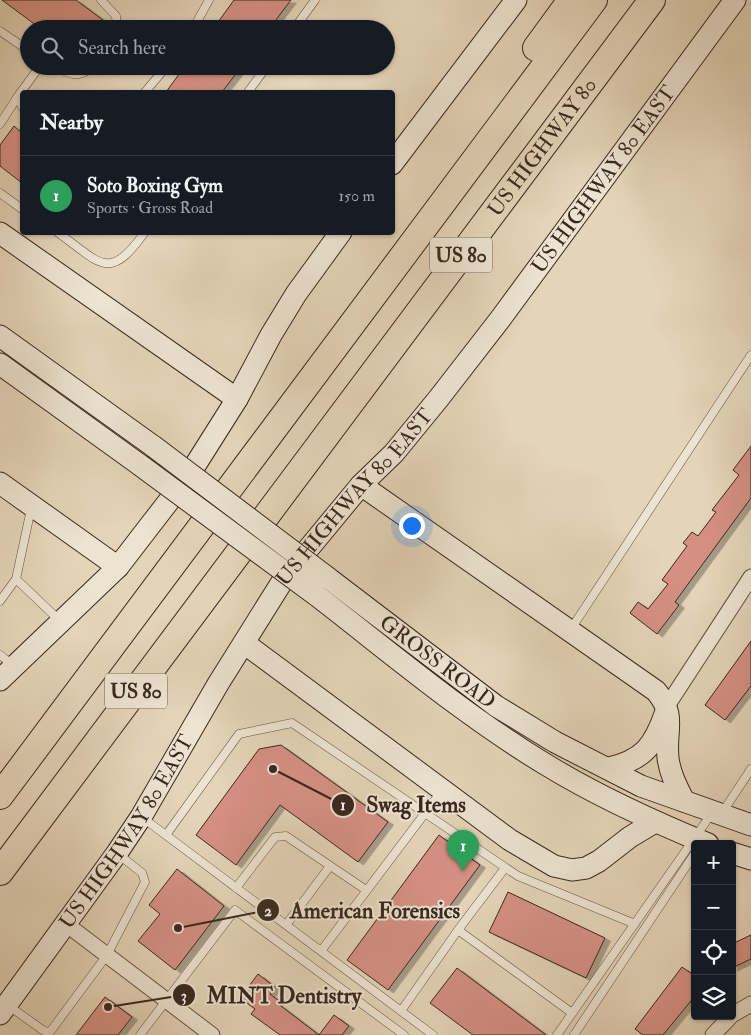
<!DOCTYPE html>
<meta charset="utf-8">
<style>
body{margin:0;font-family:"IM FELL Double Pica",serif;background:#20242c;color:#f1f3f6}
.controls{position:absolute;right:15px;bottom:15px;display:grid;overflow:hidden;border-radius:5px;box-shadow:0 1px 4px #0004}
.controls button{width:45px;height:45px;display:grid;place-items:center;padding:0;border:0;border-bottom:1px solid #363941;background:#171b24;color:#f1f3f6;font:25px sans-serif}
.you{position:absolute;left:411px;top:525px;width:18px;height:18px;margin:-12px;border:4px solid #fff;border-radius:50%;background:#1a73e8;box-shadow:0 0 0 8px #1a73e833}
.badge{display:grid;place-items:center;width:32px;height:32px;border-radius:50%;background:#7c3aed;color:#fff;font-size:16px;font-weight:700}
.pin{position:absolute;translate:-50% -41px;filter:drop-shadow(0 1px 2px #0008)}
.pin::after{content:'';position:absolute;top:26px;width:18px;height:15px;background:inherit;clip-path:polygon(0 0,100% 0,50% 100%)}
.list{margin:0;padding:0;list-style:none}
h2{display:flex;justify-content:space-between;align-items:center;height:65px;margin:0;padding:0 20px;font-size:21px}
h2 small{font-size:16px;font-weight:400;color:#9ea1a6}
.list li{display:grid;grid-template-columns:32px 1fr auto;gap:15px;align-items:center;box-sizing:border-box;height:80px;padding:0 20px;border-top:1px solid #363941}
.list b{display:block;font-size:19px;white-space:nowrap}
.list p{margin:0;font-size:16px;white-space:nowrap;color:#9ea1a6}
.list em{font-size:16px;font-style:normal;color:#9ea1a6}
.icon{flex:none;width:28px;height:28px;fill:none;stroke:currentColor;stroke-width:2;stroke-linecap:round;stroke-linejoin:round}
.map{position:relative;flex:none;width:751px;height:1035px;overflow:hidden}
.search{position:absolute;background:#171b24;box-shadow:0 1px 4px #0004;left:20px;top:20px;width:375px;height:55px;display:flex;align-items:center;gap:12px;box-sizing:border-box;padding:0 18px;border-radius:28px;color:#9ea1a6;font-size:19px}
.panel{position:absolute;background:#171b24;box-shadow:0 1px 4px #0004;left:20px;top:90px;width:375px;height:145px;border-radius:5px}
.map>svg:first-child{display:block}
</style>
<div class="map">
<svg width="751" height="1035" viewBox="0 0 751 1035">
<defs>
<filter id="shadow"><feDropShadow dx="5.5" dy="3" stdDeviation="0" flood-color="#0004"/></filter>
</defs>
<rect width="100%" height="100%" fill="#e4d4b8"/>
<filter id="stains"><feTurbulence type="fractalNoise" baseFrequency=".004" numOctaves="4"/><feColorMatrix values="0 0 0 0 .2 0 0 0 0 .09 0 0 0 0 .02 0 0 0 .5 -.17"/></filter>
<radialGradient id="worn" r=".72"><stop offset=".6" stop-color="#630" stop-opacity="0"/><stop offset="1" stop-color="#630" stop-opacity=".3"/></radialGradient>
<!-- building -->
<path fill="#d59083" stroke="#3a281f" filter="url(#shadow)" d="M2 0H76L111 26V29H41Z
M234 0H291L269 29H213Z
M185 66H242L222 92H166Z
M14 126 22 133V183L0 166V145Z
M751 446V498L675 602 679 605 657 634 630 613 638 602 648 609 668 584 662 580 687 546 683 543 692 532 698 536 716 512 712 510 739 475 733 470Z
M751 641V686L725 720 705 705Z
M281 745 388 822 358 862 280 805 236 865 196 835 259 749Z
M439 835 480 865 388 990 347 960Z
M177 869 224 906 175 970 138 941 160 914 149 905Z
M508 892 605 938 586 978 489 932Z
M751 935V959L732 968V944Z
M682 967 695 976V996L663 1035H643L635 1029Z
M457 968 546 1035H473L430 1003Z
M258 974 275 987 270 994 279 1001 277 1003 319 1035 334 1015 349 1026 342 1035H280L251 1014 255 1009 240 998Z
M105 997 132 1017 118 1035H76Z"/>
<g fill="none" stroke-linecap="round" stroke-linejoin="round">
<defs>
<path id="service" d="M101 0 116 16 117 29
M193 29 209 0
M294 29 315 0
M0 31 29 51
M54 66C71 75 78 79 94 66
M145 92 167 66
M248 92 267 66
M22 107 18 96 40 66
M0 124 18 96
M0 193 22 209
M57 232C100 262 108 284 145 232
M31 509 16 579 59 620
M0 601 16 579
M571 629 751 355
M0 655 14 666
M722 813 751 769
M143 818 433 1035
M166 835 239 734 292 723 518 876 635 924
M505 868 458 930 572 1013
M236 888 275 837 286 836 366 890
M286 925 330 866
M321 951 441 792
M9 1006 44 1031 50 1032 107 955 145 882 142 873 118 854
M401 1011 458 930
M140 1035 235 910 404 1035
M557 1035 712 813
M574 1035 695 853"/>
<path id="minor" d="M667 706 751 577
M66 924 212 1035
M732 1015 751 1004
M713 1035 731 1016"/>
<g id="secondary">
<path d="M392 164 516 0"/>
<path d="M0 233 237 399"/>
<path d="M0 336 153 446"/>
<path d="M0 364 140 465"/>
<path d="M0 483 118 567"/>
<path d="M361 485 656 691C677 716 665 729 668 758 670 774 677 787 684 801"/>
<path id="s1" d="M328 578 496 706 555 742 641 786 751 825"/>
<path d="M316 595C391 653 464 715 545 764 597 796 652 821 708 844"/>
<path d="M244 643 510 840 554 866 572 870 586 868 599 861 630 837 655 822"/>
<path d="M0 680 118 567 148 528 189 475 237 399 271 335 296 294 341 232"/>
<path d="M609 768C643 760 654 746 665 714"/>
<path d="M732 853 751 859"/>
<path id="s2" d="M0 1014 117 853 141 817 218 684 285 577 361 485 394 453 439 398 501 318 735 0"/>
</g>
<g id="motorway">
<path d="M536 48 571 0"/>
<path d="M0 796 594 0"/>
<path id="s3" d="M0 872 652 0"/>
</g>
</defs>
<!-- service casing -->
<use href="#service" stroke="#645345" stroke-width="9"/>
<!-- minor casing -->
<use href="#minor" stroke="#645345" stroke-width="17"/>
<!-- secondary casing -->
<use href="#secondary" stroke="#3a281f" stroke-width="23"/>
<!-- motorway casing -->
<use href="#motorway" stroke="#3a281f" stroke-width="28"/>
<!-- service -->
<use href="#service" stroke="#ede3d1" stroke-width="8"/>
<!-- minor -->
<use href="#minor" stroke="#ede3d1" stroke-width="15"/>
<!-- secondary -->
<use href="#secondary" stroke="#ede3d1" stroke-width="21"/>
<!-- motorway -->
<use href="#motorway" stroke="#e4d4b8" stroke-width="26"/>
<defs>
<path id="secondary-bridge" d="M153 446 328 578
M140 465 316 595"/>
</defs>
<!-- secondary-bridge casing -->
<use href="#secondary-bridge" stroke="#3a281f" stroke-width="23" stroke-linecap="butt"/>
<!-- secondary-bridge -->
<use href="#secondary-bridge" stroke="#ede3d1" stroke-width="21"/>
</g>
<g text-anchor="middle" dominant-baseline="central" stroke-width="4" stroke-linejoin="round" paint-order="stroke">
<!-- shield labels -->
<g fill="#ede3d1" stroke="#706054" stroke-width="1">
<rect x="430" y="237.5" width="62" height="35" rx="4"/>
<rect x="105" y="673.5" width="62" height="35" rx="4"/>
</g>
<g font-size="20" font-weight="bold" fill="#3a281f">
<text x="461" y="255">US 80</text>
<text x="136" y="691">US 80</text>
</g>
<!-- street labels -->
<g font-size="21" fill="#3a281f" stroke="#ede3d1">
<text stroke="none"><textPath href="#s3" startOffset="905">US HIGHWAY 80</textPath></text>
<text stroke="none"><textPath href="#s2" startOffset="1032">US HIGHWAY 80 EAST</textPath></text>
<text stroke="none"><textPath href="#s2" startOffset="628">US HIGHWAY 80 EAST</textPath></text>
<text stroke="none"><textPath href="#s1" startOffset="138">GROSS ROAD</textPath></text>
<text stroke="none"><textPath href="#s2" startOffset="222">US HIGHWAY 80 EAST</textPath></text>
</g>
</g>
<!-- callouts -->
<path fill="none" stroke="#3a281f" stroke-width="2" d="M273 769L343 805M178 928L268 910M108 1007L184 995"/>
<g fill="#3a281f" stroke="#ede3d1" stroke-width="2">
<circle cx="273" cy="769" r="5"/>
<circle cx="178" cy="928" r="5"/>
<circle cx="108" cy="1007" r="5"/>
<circle cx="343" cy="805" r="12"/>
<circle cx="268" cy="910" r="12"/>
<circle cx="184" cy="995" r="12"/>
</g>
<g font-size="15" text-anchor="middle" font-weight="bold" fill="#fff">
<text x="343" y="810">1</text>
<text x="268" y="916">2</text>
<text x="184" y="1001">3</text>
</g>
<g font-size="22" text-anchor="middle" font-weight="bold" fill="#3a281f" stroke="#ede3d1" stroke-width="4" stroke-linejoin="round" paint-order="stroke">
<text x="416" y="812">Swag Items</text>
<text x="375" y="918">American Forensics</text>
<text x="284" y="1003">MINT Dentistry</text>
</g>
<rect width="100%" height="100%" filter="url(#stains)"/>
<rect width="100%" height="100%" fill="url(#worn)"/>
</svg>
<div class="controls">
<button>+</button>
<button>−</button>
<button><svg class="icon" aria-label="locate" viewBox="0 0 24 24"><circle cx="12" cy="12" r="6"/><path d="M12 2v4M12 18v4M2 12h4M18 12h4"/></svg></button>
<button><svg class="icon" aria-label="layers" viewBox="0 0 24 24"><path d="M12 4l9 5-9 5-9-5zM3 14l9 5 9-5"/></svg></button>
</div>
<div class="you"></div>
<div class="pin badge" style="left:463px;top:871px;background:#2e9e5b">1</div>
<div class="search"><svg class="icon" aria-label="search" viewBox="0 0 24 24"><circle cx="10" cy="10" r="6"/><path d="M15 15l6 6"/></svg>Search here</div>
<section class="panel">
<h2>Nearby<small></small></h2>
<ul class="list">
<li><span class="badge" style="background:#2e9e5b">1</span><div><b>Soto Boxing Gym</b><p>Sports · Gross Road</p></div><em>150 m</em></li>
</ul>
</section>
</div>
